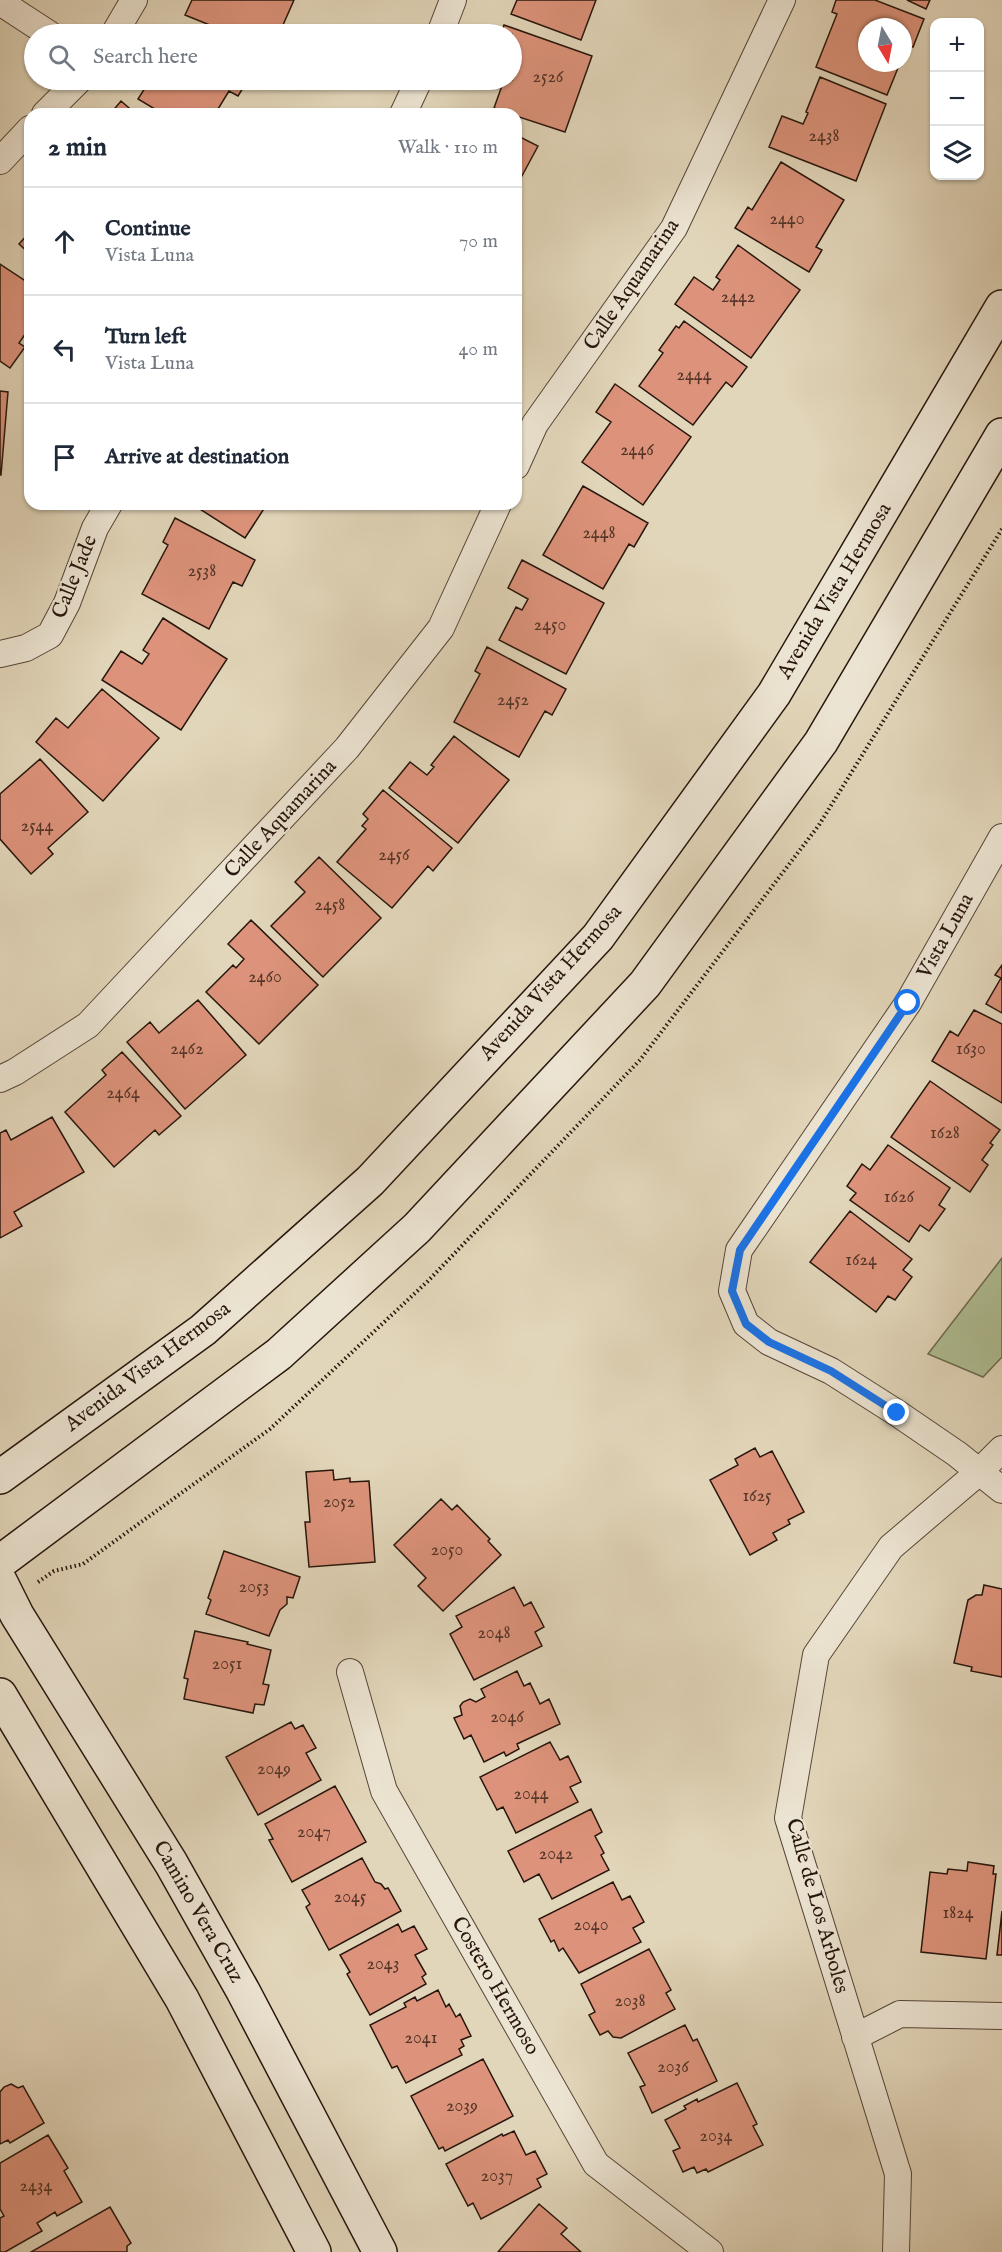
<!DOCTYPE html>
<meta charset="utf-8">
<style>
body{margin:0;font-family:"IM FELL English",serif;background:#f6f6f7;color:#1f2937}
.controls{position:absolute;right:18px;top:18px;display:grid;overflow:hidden;border-radius:12px;box-shadow:0 2px 4px #0004}
.controls button{width:54px;height:54px;display:grid;place-items:center;padding:0;border:0;border-bottom:2px solid #e0e1e3;background:#fff;color:#1f2937;font:30px sans-serif}
.compass{position:absolute;left:858px;top:18px;width:54px;height:54px;border-radius:50%;background:#fff;box-shadow:0 2px 4px #0004;rotate:170deg}
.stop{position:absolute;width:18px;height:18px;margin:-14px;border:4px solid #1a73e8;border-radius:50%;background:#fff}
.stop.end{background:#1a73e8;border-color:#fff;box-shadow:0 2px 6px #0008}
.list{margin:0;padding:0;list-style:none}
h2{display:flex;justify-content:space-between;align-items:center;height:78px;margin:0;padding:0 24px;font-size:26px}
h2 small{font-size:20px;font-weight:400;color:#747a83}
.list li{display:grid;grid-template-columns:39px 1fr auto;gap:18px;align-items:center;box-sizing:border-box;height:108px;padding:0 24px;border-top:2px solid #e0e1e3}
.list b{display:block;font-size:22px;white-space:nowrap}
.list p{margin:0;font-size:20px;white-space:nowrap;color:#747a83}
.list em{font-size:20px;font-style:normal;color:#747a83}
.icon{flex:none;width:33px;height:33px;fill:none;stroke:currentColor;stroke-width:2;stroke-linecap:round;stroke-linejoin:round}
.map{position:relative;flex:none;width:1002px;height:2252px;overflow:hidden}
.search{position:absolute;background:#fff;box-shadow:0 2px 4px #0004;left:24px;top:24px;width:498px;height:66px;display:flex;align-items:center;gap:15px;box-sizing:border-box;padding:0 21px;border-radius:33px;color:#747a83;font-size:22px}
.panel{position:absolute;background:#fff;box-shadow:0 2px 4px #0004;left:24px;top:108px;width:498px;height:402px;border-radius:18px}
.map>svg:first-child{display:block}
</style>
<div class="map">
<svg width="1002" height="2252" viewBox="0 0 1002 2252">
<rect width="100%" height="100%" fill="#e2d6ba"/>
<filter id="stains"><feTurbulence type="fractalNoise" baseFrequency=".00333" numOctaves="4"/><feColorMatrix values="0 0 0 0 .2 0 0 0 0 .09 0 0 0 0 .02 0 0 0 .5 -.17"/></filter>
<radialGradient id="worn" r=".72"><stop offset=".6" stop-color="#630" stop-opacity="0"/><stop offset="1" stop-color="#630" stop-opacity=".3"/></radialGradient>
<!-- green -->
<path fill="#afbe93" stroke="#6b6a50" stroke-width="1.5" d="M1002 1258V1357L983 1377 928 1354Z"/>
<!-- building -->
<path fill="#dd937b" stroke="#27160d" stroke-width="1.5" d="M192 0H294L279 34H232L185 15Z
M517 0H596L581 40 511 14Z
M836 0H875L924 19 913 47 906 45 903 54V27H867V63H900L887 95 816 67 837 14 832 12Z
M907 0H930L926 9Z
M175 25 192 34H170Z
M504 25 592 56 565 132 516 116V114L494 108 504 80H512V73L513 74 517 62 512 60V34H501Z
M820 77 886 104 856 181 769 147 782 116 803 124 808 113 806 112Z
M150 80H248L238 96 229 91 215 114H163L138 99Z
M121 101 136 114H110Z
M516 135 538 146 516 187Z
M781 162 844 200 816 247 822 250 809 272 735 228 748 207 752 210Z
M30 232V254L19 244Z
M738 245 800 290 751 358 675 304 694 277 713 290 720 280 716 277Z
M0 264 30 284V327L19 343 25 347 10 368 0 361Z
M684 321 747 367 732 387 726 382 693 425 639 386 663 353 659 350 676 326 679 328Z
M615 384 691 437 643 505 582 462 611 422 596 412Z
M0 391 8 392 1 475H0Z
M583 486 648 523 634 547 629 544 603 589 543 555Z
M192 504H267L245 538Z
M175 518 255 560 242 586 233 582 209 629 142 594 168 545 163 542Z
M522 560 604 603 566 674 499 640 516 607 522 610 528 599 508 588Z
M163 618 227 659 181 730 102 680 121 651 142 664 149 654 143 650Z
M487 647 566 689 552 715 545 711 519 757 454 722 480 674 475 671Z
M102 689 159 738 103 801 36 742 56 718 68 728Z
M454 736 509 780 458 843 389 788 410 762 427 775 434 767 431 765Z
M40 759 88 812 48 848 53 854 31 874 0 839V794Z
M383 790 452 848 433 871 428 866 392 908 337 862 366 829 362 826 368 819 363 814Z
M319 857 381 918 323 977 271 926 305 892 295 882Z
M251 920 318 985 259 1044 206 992 233 965 236 968 244 959 228 944Z
M1002 965V1013L986 1004 1001 978 995 975Z
M198 1000 246 1055 185 1109 127 1042 150 1022 159 1033Z
M974 1010 1002 1024V1103L932 1061 950 1031 958 1036Z
M122 1052 181 1116 159 1135 155 1130 114 1167 65 1112 106 1075 102 1070Z
M930 1081 1000 1130 990 1143 993 1145 982 1160 988 1165 970 1192 891 1137Z
M52 1117 84 1172 14 1212 22 1226 0 1238V1133L6 1130 11 1140Z
M888 1145 950 1188 939 1205 945 1209 929 1231 920 1225 909 1242 850 1200 856 1193 847 1186 862 1164 870 1170Z
M850 1211 912 1259 903 1270 912 1277 895 1300 888 1296 876 1312 810 1262Z
M755 1448 760 1457 772 1451 804 1512 788 1520 790 1524 773 1533 777 1540 750 1555 710 1480 738 1465 735 1459Z
M333 1470 334 1480 350 1478V1482L369 1481 375 1562 309 1567 305 1522H310L306 1472Z
M441 1499 452 1510 457 1505 490 1539 488 1541 501 1555 443 1611 418 1586 426 1578 394 1545Z
M224 1551 300 1577 293 1598 287 1597V1604L280 1610 269 1636 206 1614 211 1600 208 1598Z
M984 1585 1002 1589V1677L971 1671 972 1667 954 1663 968 1600 976 1595H982Z
M514 1587 524 1606 531 1602 544 1627 535 1632 542 1646 474 1680 450 1634 462 1627 456 1616Z
M195 1631 248 1642 247 1644 271 1650 263 1684 269 1685 264 1705 255 1704 253 1713 184 1699 188 1679 184 1678Z
M517 1671 524 1686 530 1683 540 1704 549 1699 560 1724 517 1744 519 1749 506 1756 504 1752 484 1762 471 1735 464 1739 454 1718 462 1715 460 1706 463 1702 470 1699 476 1702 485 1697 481 1689Z
M291 1722 295 1729 303 1725 316 1748 306 1753 321 1780 258 1815 226 1757Z
M550 1742 560 1760 568 1756 581 1782 570 1787 578 1802 516 1833 503 1807 497 1810 480 1777Z
M335 1786 366 1842 292 1882 269 1840 273 1839 265 1824Z
M591 1809 602 1832 595 1836 604 1853 601 1855 609 1870 552 1899 539 1874 524 1882 508 1851Z
M362 1858 375 1882 381 1884 385 1889 388 1888 401 1911 329 1950 306 1907 310 1904 302 1890Z
M968 1862 994 1866 993 1874H996L986 1959 921 1952 930 1872 947 1874 948 1869 967 1871Z
M613 1882 622 1900 630 1896 644 1922 633 1928 641 1942 579 1973 563 1948 559 1951 554 1940 551 1942 539 1919Z
M1002 1911V1955H997Z
M398 1924 402 1932 414 1926 427 1949 415 1955 426 1974 422 1977 426 1984 370 2015 347 1974 350 1972 340 1955Z
M649 1949 671 1990 666 1993 675 2009 621 2038 613 2037 608 2031 600 2035 589 2015 595 2012 581 1984Z
M438 1990 446 2007 449 2004 456 2017 460 2014 471 2036 461 2040 464 2046 459 2049 462 2055 406 2083 397 2066 392 2068 370 2025 406 2007 404 2003 415 1997 417 2001Z
M685 2025 693 2041 697 2039 717 2081 652 2113 640 2087 645 2085 628 2053Z
M483 2059 513 2116 445 2151 443 2147 439 2149 411 2096Z
M737 2083 757 2124 753 2126 763 2145 708 2172 706 2169 697 2173 694 2167 683 2172 673 2151 680 2148 665 2120 686 2109 684 2106 697 2099 698 2102Z
M11 2084 18 2088 23 2086 44 2123 10 2143 8 2140 0 2144V2092L4 2087Z
M514 2131 526 2155 535 2151 547 2174 537 2179 541 2187 481 2219 473 2203 468 2206 446 2164 502 2134 503 2136Z
M48 2135 68 2168 64 2171 82 2202 57 2216 55 2212 37 2223 42 2231 5 2252H0V2218L4 2216 0 2209V2163Z
M539 2204 567 2228 561 2234 581 2252H498Z
M110 2207 131 2243 127 2246V2252H31Z"/>
<g fill="none" stroke-linecap="round" stroke-linejoin="round">
<defs>
<path id="minor" d="M0 2 49 34
M114 34 134 0
M440 34 453 0
M45 114 79 80
M403 114 419 80
M0 161 30 129
M516 466 535 424 674 228 782 0
M0 654 26 648 50 635 67 603 95 528 109 504
M1002 837 908 1003 739 1250 732 1291 746 1324 769 1342 831 1371 897 1413 957 1454 1002 1490
M0 1079 15 1072 88 1025 347 748 441 628 498 504
M350 1672 384 1791 596 2164 710 2252
M855 2037 900 2014 1002 2016
M896 2252 898 2174 788 1818 816 1655 891 1547 979 1472 1002 1449"/>
<path id="secondary" d="M0 1477 203 1330 370 1181 598 937 774 694 1002 307
M0 1562 279 1354 417 1228 645 984 821 742 1002 435
M0 1581 17 1615 171 1863 243 1991 380 2252
M0 1695 182 1999 314 2252"/>
</defs>
<!-- minor casing -->
<use href="#minor" stroke="#564638" stroke-width="28"/>
<!-- secondary casing -->
<use href="#secondary" stroke="#27160d" stroke-width="36"/>
<!-- path -->
<path stroke="#27160d" stroke-width="4" stroke-dasharray="1.5 3" stroke-linecap="butt" d="M38 1582 54 1571 83 1564 270 1429 428 1281 640 1060 819 825 1002 529"/>
<!-- minor -->
<use href="#minor" stroke="#ece4d2" stroke-width="26"/>
<!-- secondary -->
<use href="#secondary" stroke="#ece4d2" stroke-width="33"/>
</g>
<g fill="none" stroke-linecap="round" stroke-linejoin="round">
<!-- route -->
<path stroke="#1a73e8" stroke-width="8" d="M897 1413 831 1371 769 1342 746 1324 732 1291 740 1250 908 1003"/>
</g>
<g text-anchor="middle" dominant-baseline="central" stroke-width="4.5" stroke-linejoin="round" paint-order="stroke">
<!-- number labels -->
<g font-size="18" fill="#543528">
<text x="548" y="77">2526</text>
<text x="824" y="136">2438</text>
<text x="787" y="219">2440</text>
<text x="738" y="297">2442</text>
<text x="694" y="375">2444</text>
<text x="637" y="450">2446</text>
<text x="599" y="533">2448</text>
<text x="202" y="571">2538</text>
<text x="550" y="625">2450</text>
<text x="513" y="700">2452</text>
<text x="37" y="826">2544</text>
<text x="394" y="855">2456</text>
<text x="330" y="905">2458</text>
<text x="265" y="977">2460</text>
<text x="187" y="1049">2462</text>
<text x="971" y="1049">1630</text>
<text x="123" y="1093">2464</text>
<text x="945" y="1133">1628</text>
<text x="899" y="1197">1626</text>
<text x="861" y="1260">1624</text>
<text x="757" y="1496">1625</text>
<text x="339" y="1502">2052</text>
<text x="447" y="1550">2050</text>
<text x="254" y="1587">2053</text>
<text x="494" y="1633">2048</text>
<text x="227" y="1664">2051</text>
<text x="507" y="1717">2046</text>
<text x="274" y="1769">2049</text>
<text x="531" y="1794">2044</text>
<text x="314" y="1832">2047</text>
<text x="556" y="1854">2042</text>
<text x="350" y="1897">2045</text>
<text x="958" y="1913">1824</text>
<text x="591" y="1925">2040</text>
<text x="383" y="1964">2043</text>
<text x="630" y="2001">2038</text>
<text x="421" y="2038">2041</text>
<text x="673" y="2067">2036</text>
<text x="462" y="2106">2039</text>
<text x="716" y="2136">2034</text>
<text x="497" y="2176">2037</text>
<text x="36" y="2186">2434</text>
</g>
<!-- street labels -->
<g font-size="21" fill="#27160d" stroke="#ece4d2">
<text transform="translate(632 285) rotate(-56)">Calle Aquamarina</text>
<text transform="translate(75 577) rotate(-68)">Calle Jade</text>
<text transform="translate(835 591) rotate(-59)">Avenida Vista Hermosa</text>
<text transform="translate(281 819) rotate(-47)">Calle Aquamarina</text>
<text transform="translate(946 936) rotate(-61)">Vista Luna</text>
<text transform="translate(551 983) rotate(-48)">Avenida Vista Hermosa</text>
<text transform="translate(148 1367) rotate(-37)">Avenida Vista Hermosa</text>
<text transform="translate(817 1906) rotate(74)">Calle de Los Arboles</text>
<text transform="translate(198 1912) rotate(60)">Camino Vera Cruz</text>
<text transform="translate(495 1986) rotate(60)">Costero Hermoso</text>
</g>
</g>
<rect width="100%" height="100%" filter="url(#stains)"/>
<rect width="100%" height="100%" fill="url(#worn)"/>
</svg>
<div class="controls">
<button>+</button>
<button>−</button>
<button><svg class="icon" aria-label="layers" viewBox="0 0 24 24"><path d="M12 4l9 5-9 5-9-5zM3 14l9 5 9-5"/></svg></button>
</div>
<svg class="compass" viewBox="-18 -18 36 36"><path d="M0-13l5 13h-10z" fill="#e53935"/><path d="M0 13l5-13h-10z" fill="#747a83"/></svg>
<div class="stop" style="left:908px;top:1003px"></div>
<div class="stop end" style="left:897px;top:1413px"></div>
<div class="search"><svg class="icon" aria-label="search" viewBox="0 0 24 24"><circle cx="10" cy="10" r="6"/><path d="M15 15l6 6"/></svg>Search here</div>
<section class="panel">
<h2>2 min<small>Walk · 110 m</small></h2>
<ul class="list">
<li><svg class="icon" aria-label="ahead" viewBox="0 0 24 24"><path d="M12 20V5M6 11l6-6 6 6"/></svg><div><b>Continue</b><p>Vista Luna</p></div><em>70 m</em></li>
<li><svg class="icon" aria-label="left" viewBox="0 0 24 24"><path d="M17 20v-9H6M10 6l-5 5 5 5"/></svg><div><b>Turn left</b><p>Vista Luna</p></div><em>40 m</em></li>
<li><svg class="icon" aria-label="arrive" viewBox="0 0 24 24"><path d="M6 21V4h12l-3 4 3 4H6"/></svg><div><b>Arrive at destination</b></div></li>
</ul>
</section>
</div>
